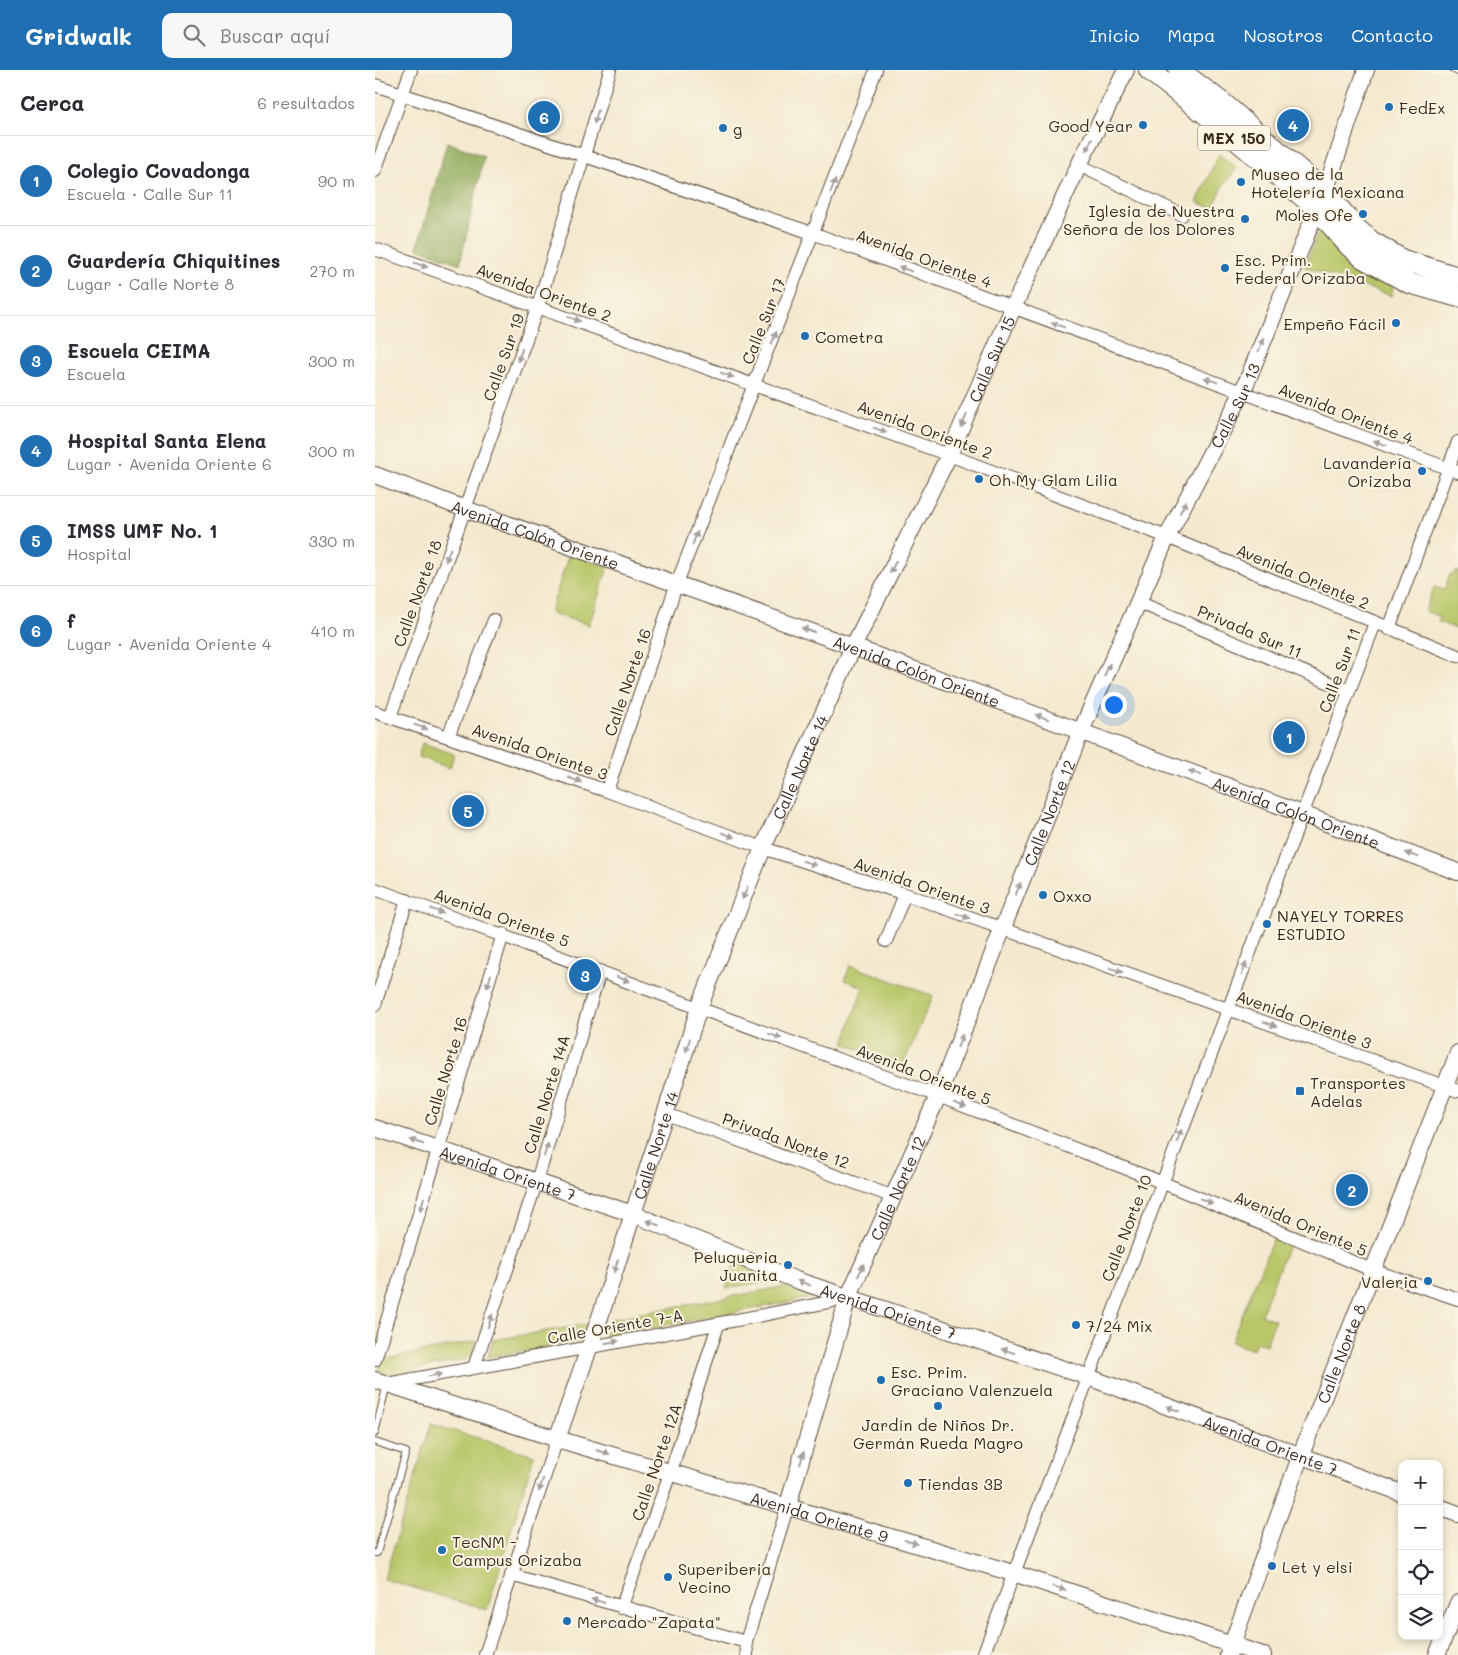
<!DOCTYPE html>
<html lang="es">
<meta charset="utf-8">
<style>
body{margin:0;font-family:Mali,sans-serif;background:#f7f7f7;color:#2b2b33}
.controls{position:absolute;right:15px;bottom:15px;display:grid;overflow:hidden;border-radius:10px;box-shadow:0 2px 8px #0003}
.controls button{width:45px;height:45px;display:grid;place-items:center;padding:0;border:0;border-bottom:1px solid #e1e1e2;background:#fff;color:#2b2b33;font:25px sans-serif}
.you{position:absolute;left:738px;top:634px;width:18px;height:18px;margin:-12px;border:4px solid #fff;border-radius:50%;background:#1a73e8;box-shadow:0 0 0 8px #1a73e833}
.badge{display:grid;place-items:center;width:32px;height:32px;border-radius:50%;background:#1f6fb2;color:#fff;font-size:16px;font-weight:700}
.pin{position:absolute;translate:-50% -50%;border:2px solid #fff;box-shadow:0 1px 5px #0006}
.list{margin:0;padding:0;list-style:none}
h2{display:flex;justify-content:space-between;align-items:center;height:65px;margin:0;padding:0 20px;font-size:21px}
h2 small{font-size:16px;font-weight:400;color:#7c7c81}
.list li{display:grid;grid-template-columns:32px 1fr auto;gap:15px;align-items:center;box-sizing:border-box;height:90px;padding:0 20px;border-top:1px solid #e1e1e2}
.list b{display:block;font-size:19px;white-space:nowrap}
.list p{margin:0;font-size:16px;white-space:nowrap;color:#7c7c81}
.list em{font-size:16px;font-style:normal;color:#7c7c81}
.icon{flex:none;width:28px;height:28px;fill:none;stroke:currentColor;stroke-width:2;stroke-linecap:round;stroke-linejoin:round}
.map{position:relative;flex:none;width:1083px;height:1585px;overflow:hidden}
header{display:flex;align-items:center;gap:30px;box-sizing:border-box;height:70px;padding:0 25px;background:#1f6fb2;color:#fff}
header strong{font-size:24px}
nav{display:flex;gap:28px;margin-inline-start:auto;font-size:18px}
.search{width:350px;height:45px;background:#f7f7f7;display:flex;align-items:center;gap:12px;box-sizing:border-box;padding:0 18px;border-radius:10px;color:#7c7c81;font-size:19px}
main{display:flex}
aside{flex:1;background:#fff}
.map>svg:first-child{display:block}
</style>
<header>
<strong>Gridwalk</strong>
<div class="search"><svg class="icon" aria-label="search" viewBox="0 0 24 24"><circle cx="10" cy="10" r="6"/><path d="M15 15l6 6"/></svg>Buscar aquí</div>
<nav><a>Inicio</a><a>Mapa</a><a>Nosotros</a><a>Contacto</a></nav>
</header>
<main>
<aside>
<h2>Cerca<small>6 resultados</small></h2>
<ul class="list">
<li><span class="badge">1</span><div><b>Colegio Covadonga</b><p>Escuela · Calle Sur 11</p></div><em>90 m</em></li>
<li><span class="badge">2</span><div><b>Guardería Chiquitines</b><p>Lugar · Calle Norte 8</p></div><em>270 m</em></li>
<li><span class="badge">3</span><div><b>Escuela CEIMA</b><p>Escuela</p></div><em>300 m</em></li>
<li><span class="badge">4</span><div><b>Hospital Santa Elena</b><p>Lugar · Avenida Oriente 6</p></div><em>300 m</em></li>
<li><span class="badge">5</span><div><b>IMSS UMF No. 1</b><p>Hospital</p></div><em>330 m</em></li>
<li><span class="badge">6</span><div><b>f</b><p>Lugar · Avenida Oriente 4</p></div><em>410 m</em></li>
</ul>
</aside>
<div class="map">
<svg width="1083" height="1585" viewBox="0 0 1083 1585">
<rect width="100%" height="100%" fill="#fcf5e5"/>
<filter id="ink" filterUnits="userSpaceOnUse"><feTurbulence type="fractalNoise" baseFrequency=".02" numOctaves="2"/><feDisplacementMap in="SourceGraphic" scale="10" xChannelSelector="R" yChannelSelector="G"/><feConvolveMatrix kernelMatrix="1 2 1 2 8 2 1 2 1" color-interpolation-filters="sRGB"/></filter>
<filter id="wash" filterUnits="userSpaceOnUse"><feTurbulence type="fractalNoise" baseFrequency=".0096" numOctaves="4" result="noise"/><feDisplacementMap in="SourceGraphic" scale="20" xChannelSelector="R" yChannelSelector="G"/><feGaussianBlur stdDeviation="1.12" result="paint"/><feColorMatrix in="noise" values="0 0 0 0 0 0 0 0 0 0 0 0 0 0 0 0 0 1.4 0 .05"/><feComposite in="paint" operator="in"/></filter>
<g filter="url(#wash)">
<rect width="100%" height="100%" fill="#f4e9cf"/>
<!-- green -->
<path fill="#b9c76a" stroke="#7a7844" d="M844 84 862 98 848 116 838 138 822 132Z
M950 163 978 190 1018 217 1017 226 930 197 940 169 944 164Z
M194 484 233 497 214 555 175 543Z
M1080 501 1083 502V559L1063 552 1065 547 1050 541 1059 517 1069 520 1075 504 1078 505Z
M47 673 79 684 75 698 43 687Z
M475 895 558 926 527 997 469 973 488 917 470 910Z
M900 1164 915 1170 886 1245 900 1250 891 1275 881 1272 878 1280 856 1272Z
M360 1191 408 1209 351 1218Z
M417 1215 441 1227 229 1267 236 1249Z
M213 1254 207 1272 113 1287 118 1270Z
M101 1271 96 1288 10 1306 4 1301 6 1290Z
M56 1354 159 1385 112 1540 9 1509Z"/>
<!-- forest -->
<path fill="#92ac5e" stroke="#666b3e" d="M72 72 109 86 85 194 42 178Z"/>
</g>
<g filter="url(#ink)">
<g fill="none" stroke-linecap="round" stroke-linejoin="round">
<defs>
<path id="service" d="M1079 0 1083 2
M0 1363 12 1314
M0 1372 31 1382 2 1483H0"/>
<path id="minor" d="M0 15 440 164 1083 402
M704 95 807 145
M0 101 36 0
M0 179 574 385 792 467 1083 586
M763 532 974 621
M1014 559 1083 372
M0 642 232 721 388 778 530 824 1083 1021
M15 647 163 236 235 0
M73 667 119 550
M232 721 302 513 501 0
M0 819 563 1026 786 1112 997 1200 1083 1229
M511 871 530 824
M0 935 32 830
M291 1044 519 1127
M0 1290 128 864
M99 1297 162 1111 225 901
M12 1314C166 1285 320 1260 473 1228
M136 1505 371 1572
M246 1538 296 1401 343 1255
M110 1585 182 1369
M372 1585 371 1572 413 1435
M608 1585 1000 553"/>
<g id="tertiary">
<path d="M950 122 991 0"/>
<path id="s1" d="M0 405 90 439 465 572 1083 802"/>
<path id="s2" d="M0 1058 258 1144 421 1210 713 1307 1027 1423"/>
<path id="s3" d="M0 1310 182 1369 638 1503 888 1585"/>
<path id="s4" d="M182 1369 225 1247 324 938 388 778 478 577 574 385 638 238 704 95 751 0"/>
<path id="s5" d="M413 1435 473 1228 563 1026 627 860 706 661 792 467 868 321 942 139"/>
<path d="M1064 1437 1083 1444"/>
<path id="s6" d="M853 1585 925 1387 1083 983"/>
<path d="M1062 1585 1083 1533"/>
</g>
<path id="primary" d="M774 0 838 50 942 139 974 176 988 188 1034 213 1083 227
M804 0 849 34 950 122 983 160 996 171 1028 190 1083 207"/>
</defs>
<!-- service casing -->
<use href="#service" stroke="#574739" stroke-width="8"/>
<!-- minor casing -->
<use href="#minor" stroke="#574739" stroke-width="14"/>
<!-- tertiary casing -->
<use href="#tertiary" stroke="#574739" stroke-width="18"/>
<!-- primary casing -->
<use href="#primary" stroke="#574739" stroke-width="22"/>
<!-- service -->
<use href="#service" stroke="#fff" stroke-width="6"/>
<!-- minor -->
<use href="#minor" stroke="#fff" stroke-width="12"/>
<!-- tertiary -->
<use href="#tertiary" stroke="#fff" stroke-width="16"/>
<!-- primary -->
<use href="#primary" stroke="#fff" stroke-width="20"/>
</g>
<!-- one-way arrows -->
<defs><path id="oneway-solid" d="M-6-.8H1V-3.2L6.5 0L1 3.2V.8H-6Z" transform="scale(1.25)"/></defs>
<g fill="#a79f9a">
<use href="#oneway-solid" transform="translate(221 47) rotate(107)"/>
<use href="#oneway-solid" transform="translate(714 75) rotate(116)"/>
<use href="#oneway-solid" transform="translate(458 116) rotate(-69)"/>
<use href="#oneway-solid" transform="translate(46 195) rotate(19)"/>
<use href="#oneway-solid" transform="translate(530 199) rotate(-159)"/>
<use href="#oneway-solid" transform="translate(199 249) rotate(20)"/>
<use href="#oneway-solid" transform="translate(683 255) rotate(-160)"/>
<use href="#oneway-solid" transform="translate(399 268) rotate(-68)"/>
<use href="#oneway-solid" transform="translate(886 275) rotate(-68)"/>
<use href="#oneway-solid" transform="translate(145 285) rotate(110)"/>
<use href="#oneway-solid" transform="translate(352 305) rotate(20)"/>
<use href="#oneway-solid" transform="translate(836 310) rotate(-160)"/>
<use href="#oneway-solid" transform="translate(589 351) rotate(114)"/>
<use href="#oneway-solid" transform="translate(505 360) rotate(20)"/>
<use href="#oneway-solid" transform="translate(1005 373) rotate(-159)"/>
<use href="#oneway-solid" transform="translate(808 437) rotate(-63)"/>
<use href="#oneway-solid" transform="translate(320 468) rotate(-69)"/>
<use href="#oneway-solid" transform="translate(73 485) rotate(110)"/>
<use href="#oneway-solid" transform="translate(518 497) rotate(117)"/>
<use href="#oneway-solid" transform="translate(433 560) rotate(-160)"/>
<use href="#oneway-solid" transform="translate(732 600) rotate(-66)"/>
<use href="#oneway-solid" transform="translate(667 647) rotate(-160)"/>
<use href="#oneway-solid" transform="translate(46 657) rotate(19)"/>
<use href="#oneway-solid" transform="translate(820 703) rotate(-160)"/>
<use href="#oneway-solid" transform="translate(200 710) rotate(19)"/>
<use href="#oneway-solid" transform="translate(353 765) rotate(20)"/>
<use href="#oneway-solid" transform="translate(1037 785) rotate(-159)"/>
<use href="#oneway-solid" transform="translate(434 793) rotate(18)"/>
<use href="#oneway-solid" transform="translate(643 819) rotate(-68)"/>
<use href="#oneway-solid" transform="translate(370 823) rotate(112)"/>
<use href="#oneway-solid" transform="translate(62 841) rotate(20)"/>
<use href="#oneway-solid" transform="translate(588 846) rotate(20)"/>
<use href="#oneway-solid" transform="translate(869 899) rotate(-69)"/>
<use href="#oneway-solid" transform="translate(741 900) rotate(19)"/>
<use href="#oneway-solid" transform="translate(248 909) rotate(21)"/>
<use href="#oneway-solid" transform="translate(114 911) rotate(107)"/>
<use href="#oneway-solid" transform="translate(895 954) rotate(20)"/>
<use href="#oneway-solid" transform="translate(400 966) rotate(20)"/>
<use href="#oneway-solid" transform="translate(585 971) rotate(-69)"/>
<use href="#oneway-solid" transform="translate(313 975) rotate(107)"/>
<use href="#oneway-solid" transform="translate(585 1035) rotate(21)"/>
<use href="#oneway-solid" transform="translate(804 1066) rotate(-69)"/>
<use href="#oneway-solid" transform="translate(42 1072) rotate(-161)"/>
<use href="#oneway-solid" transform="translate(171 1080) rotate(-73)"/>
<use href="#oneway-solid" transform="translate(831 1131) rotate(23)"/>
<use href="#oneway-solid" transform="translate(47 1134) rotate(107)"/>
<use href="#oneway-solid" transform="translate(278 1153) rotate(-158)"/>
<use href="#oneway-solid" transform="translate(241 1196) rotate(107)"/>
<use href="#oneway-solid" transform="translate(486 1200) rotate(-66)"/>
<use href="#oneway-solid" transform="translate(429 1213) rotate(-160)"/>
<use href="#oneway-solid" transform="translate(115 1251) rotate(-71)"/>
<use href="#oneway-solid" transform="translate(237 1272) rotate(-9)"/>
<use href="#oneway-solid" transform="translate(633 1281) rotate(-162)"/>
<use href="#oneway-solid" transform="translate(60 1305) rotate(-11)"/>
<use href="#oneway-solid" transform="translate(798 1339) rotate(-159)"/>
<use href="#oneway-solid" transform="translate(228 1382) rotate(16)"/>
<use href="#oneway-solid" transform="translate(427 1388) rotate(-74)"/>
<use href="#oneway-solid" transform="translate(166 1415) rotate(108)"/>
<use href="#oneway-solid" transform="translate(536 1472) rotate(17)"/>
<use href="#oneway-solid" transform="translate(684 1518) rotate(18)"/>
<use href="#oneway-solid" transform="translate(223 1531) rotate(-164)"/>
</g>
</g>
<!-- markers -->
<g fill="#1f6fb2" stroke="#fcf5e5" stroke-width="2">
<circle cx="1014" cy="37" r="5"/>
<circle cx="768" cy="55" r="5"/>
<circle cx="348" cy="58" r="5"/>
<circle cx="866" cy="112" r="5"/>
<circle cx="988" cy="144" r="5"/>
<circle cx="870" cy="149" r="5"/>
<circle cx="850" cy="198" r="5"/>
<circle cx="1021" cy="253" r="5"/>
<circle cx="430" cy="266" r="5"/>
<circle cx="1047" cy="401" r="5"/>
<circle cx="604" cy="409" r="5"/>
<circle cx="668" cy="825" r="5"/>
<circle cx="892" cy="854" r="5"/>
<rect x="920" y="1016" width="10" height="10" rx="2.5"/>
<circle cx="413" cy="1195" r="5"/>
<circle cx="1053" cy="1211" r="5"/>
<circle cx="701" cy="1255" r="5"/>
<circle cx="506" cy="1310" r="5"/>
<circle cx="563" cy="1336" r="5"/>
<circle cx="533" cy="1413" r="5"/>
<circle cx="67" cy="1480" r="5"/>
<circle cx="897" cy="1496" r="5"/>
<circle cx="293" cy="1507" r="5"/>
<circle cx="192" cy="1551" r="5"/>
</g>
<g text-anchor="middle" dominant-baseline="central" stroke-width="4" stroke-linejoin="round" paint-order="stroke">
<!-- shield labels -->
<rect fill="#fcf5e5" stroke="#75675a" stroke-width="1" x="823" y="55.5" width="72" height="25" rx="4"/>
<g font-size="15" font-weight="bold" fill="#3b2a1e">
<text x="859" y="68">MEX 150</text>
</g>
<!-- poi labels -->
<g font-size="16" fill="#3b2a1e" stroke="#fcf5e5" text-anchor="start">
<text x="1024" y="37">FedEx</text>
<text x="758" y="55" text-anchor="end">Good Year</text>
<text x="358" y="58">g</text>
<text x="876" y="103">Museo de la<tspan x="876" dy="18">Hotelería Mexicana</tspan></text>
<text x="860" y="140" text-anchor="end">Iglesia de Nuestra<tspan x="860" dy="18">Señora de los Dolores</tspan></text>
<text x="978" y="144" text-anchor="end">Moles Ofe</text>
<text x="860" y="189">Esc. Prim.<tspan x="860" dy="18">Federal Orizaba</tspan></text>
<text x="1011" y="253" text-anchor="end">Empeño Fácil</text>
<text x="440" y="266">Cometra</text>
<text x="1037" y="392" text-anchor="end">Lavandería<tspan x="1037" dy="18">Orizaba</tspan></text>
<text x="614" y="409">Oh My Glam Lilia</text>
<text x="678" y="825">Oxxo</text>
<text x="902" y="845">NAYELY TORRES<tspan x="902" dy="18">ESTUDIO</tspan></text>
<text x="935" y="1012">Transportes<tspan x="935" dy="18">Adelas</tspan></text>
<text x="403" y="1186" text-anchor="end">Peluqueria<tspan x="403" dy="18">Juanita</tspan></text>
<text x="1043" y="1211" text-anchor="end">Valeria</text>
<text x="711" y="1255">7/24 Mix</text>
<text x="516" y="1301">Esc. Prim.<tspan x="516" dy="18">Graciano Valenzuela</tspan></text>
<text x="563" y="1354" text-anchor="middle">Jardín de Niños Dr.<tspan x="563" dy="18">Germán Rueda Magro</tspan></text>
<text x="543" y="1413">Tiendas 3B</text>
<text x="77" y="1471">TecNM -<tspan x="77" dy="18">Campus Orizaba</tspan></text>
<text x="907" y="1496">Let y elsi</text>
<text x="303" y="1498">Superiberia<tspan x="303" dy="18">Vecino</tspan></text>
<text x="202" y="1551">Mercado "Zapata"</text>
</g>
<!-- street labels -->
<g font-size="16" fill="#3b2a1e" stroke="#fcf5e5">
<text transform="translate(549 188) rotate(20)">Avenida Oriente 4</text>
<text transform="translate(169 222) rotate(20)">Avenida Oriente 2</text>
<text transform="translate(388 251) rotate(-68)">Calle Sur 17</text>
<text transform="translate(128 287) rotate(-70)">Calle Sur 19</text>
<text stroke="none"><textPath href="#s4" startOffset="1166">Calle Sur 15</textPath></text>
<text stroke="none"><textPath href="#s5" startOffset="1189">Calle Sur 13</textPath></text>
<text transform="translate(971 343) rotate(21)">Avenida Oriente 4</text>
<text transform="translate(550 359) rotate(20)">Avenida Oriente 2</text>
<text stroke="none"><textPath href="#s1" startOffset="171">Avenida Colón Oriente</textPath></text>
<text transform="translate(928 506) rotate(23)">Avenida Oriente 2</text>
<text transform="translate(42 523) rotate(-70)">Calle Norte 18</text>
<text transform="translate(875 561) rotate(23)">Privada Sur 11</text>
<text transform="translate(964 600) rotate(-69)">Calle Sur 11</text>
<text stroke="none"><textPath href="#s1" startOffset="576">Avenida Colón Oriente</textPath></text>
<text transform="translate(252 612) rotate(-71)">Calle Norte 16</text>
<text transform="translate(165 681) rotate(19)">Avenida Oriente 3</text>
<text stroke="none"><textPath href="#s4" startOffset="715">Calle Norte 14</textPath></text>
<text stroke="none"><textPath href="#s5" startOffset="741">Calle Norte 12</textPath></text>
<text stroke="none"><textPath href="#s1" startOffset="981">Avenida Colón Oriente</textPath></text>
<text transform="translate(547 815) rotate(19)">Avenida Oriente 3</text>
<text transform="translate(127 847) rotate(20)">Avenida Oriente 5</text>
<text transform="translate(929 949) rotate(20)">Avenida Oriente 3</text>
<text transform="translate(70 1001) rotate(-73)">Calle Norte 16</text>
<text transform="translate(549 1004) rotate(21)">Avenida Oriente 5</text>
<text transform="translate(171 1024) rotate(-73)">Calle Norte 14A</text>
<text transform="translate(411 1070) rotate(20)">Privada Norte 12</text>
<text stroke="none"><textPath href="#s4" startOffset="310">Calle Norte 14</textPath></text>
<text stroke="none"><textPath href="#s2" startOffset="140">Avenida Oriente 7</textPath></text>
<text stroke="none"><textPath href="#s5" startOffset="336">Calle Norte 12</textPath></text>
<text transform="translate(926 1153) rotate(23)">Avenida Oriente 5</text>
<text transform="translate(751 1158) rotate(-69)">Calle Norte 10</text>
<text stroke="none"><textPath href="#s2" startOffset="545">Avenida Oriente 7</textPath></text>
<text transform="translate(240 1256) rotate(-10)">Calle Oriente 7-A</text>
<text stroke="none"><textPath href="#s6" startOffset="322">Calle Norte 8</textPath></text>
<text stroke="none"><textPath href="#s2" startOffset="950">Avenida Oriente 7</textPath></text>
<text transform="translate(281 1392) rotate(-71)">Calle Norte 12A</text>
<text stroke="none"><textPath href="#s3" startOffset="465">Avenida Oriente 9</textPath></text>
</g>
</g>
</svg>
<div class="controls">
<button>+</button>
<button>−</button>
<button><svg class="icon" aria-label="locate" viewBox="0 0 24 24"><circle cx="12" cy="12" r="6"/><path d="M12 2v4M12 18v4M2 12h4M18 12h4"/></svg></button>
<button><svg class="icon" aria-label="layers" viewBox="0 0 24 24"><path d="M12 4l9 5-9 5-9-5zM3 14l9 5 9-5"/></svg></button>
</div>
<div class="you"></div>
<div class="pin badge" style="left:914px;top:667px">1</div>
<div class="pin badge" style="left:977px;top:1120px">2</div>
<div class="pin badge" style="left:210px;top:905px">3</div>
<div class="pin badge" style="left:918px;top:55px">4</div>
<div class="pin badge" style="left:93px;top:741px">5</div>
<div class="pin badge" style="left:169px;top:47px">6</div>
</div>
</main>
